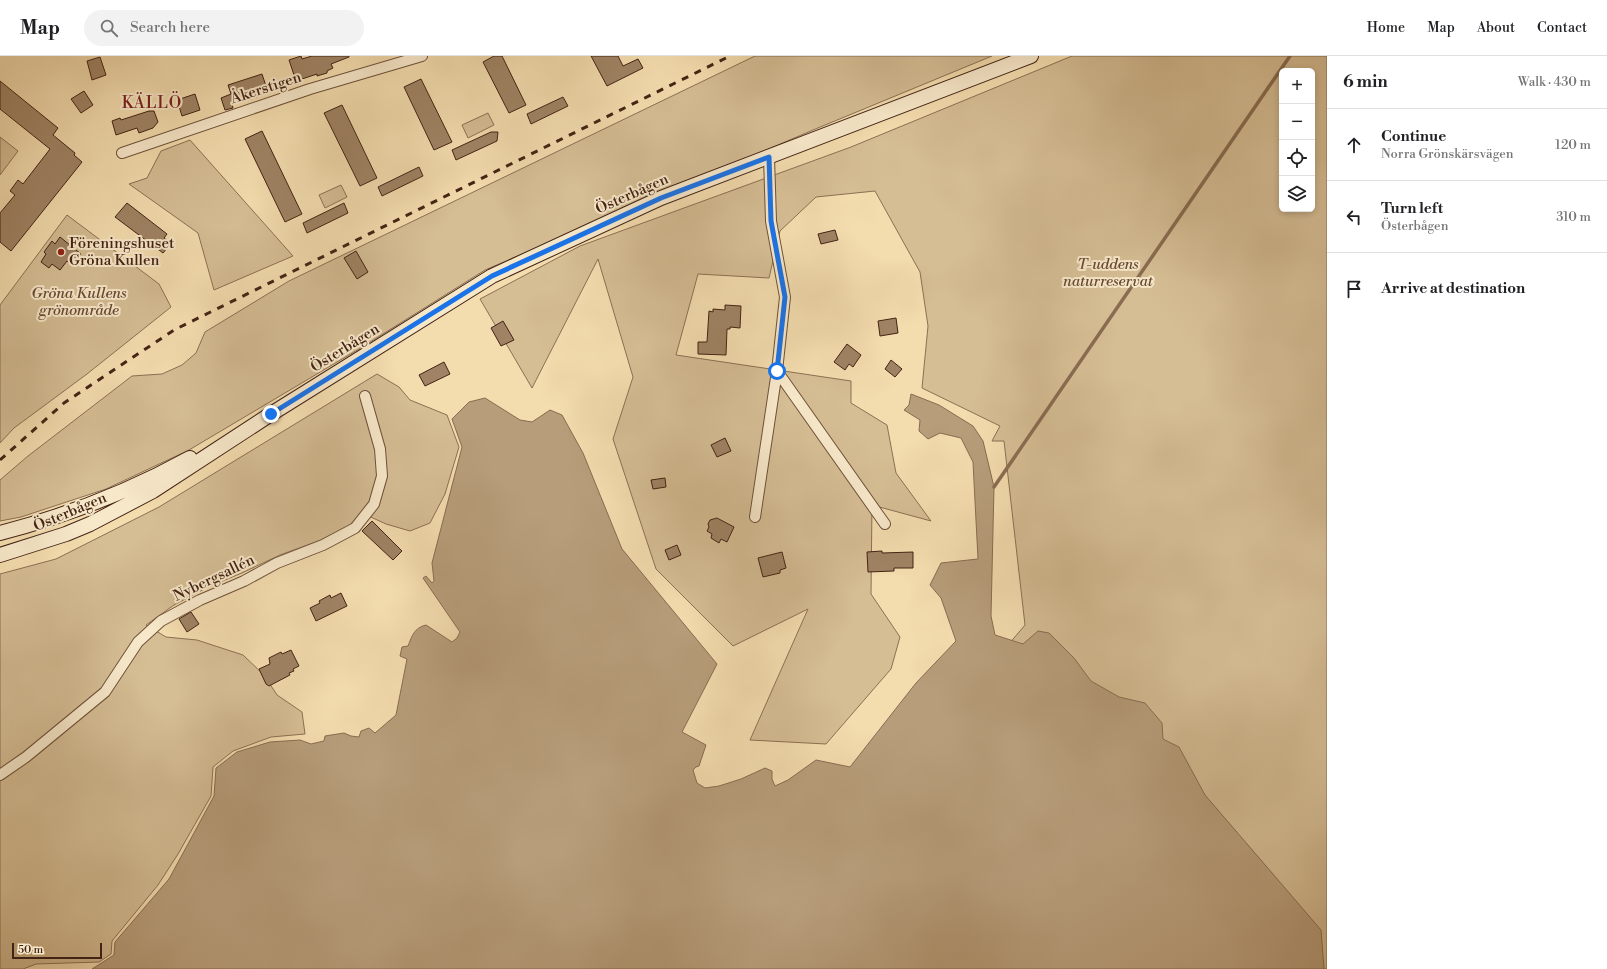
<!DOCTYPE html>
<meta charset="utf-8">
<style>
body{margin:0;font-family:"Libre Bodoni",serif;background:#f2f2f2;color:#202124}
.controls{position:absolute;right:12px;top:12px;display:grid;overflow:hidden;border-radius:6px;box-shadow:0 2px 6px #0003}
.controls button{width:36px;height:36px;display:grid;place-items:center;padding:0;border:0;border-bottom:1px solid #e0e0e0;background:#fff;color:#202124;font:20px sans-serif}
.scale{position:absolute;left:12px;bottom:10px;width:90px;box-sizing:border-box;padding-left:4px;border:2px solid #432314;border-top:0;font-size:11px;line-height:14px;white-space:nowrap;color:#432314;-webkit-text-stroke:3px #f7e8ca;paint-order:stroke}
.stop{position:absolute;width:12px;height:12px;margin:-9px;border:3px solid #1a73e8;border-radius:50%;background:#fff}
.stop.end{background:#1a73e8;border-color:#fff;box-shadow:0 1px 4px #0008}
.list{margin:0;padding:0;list-style:none}
h2{display:flex;justify-content:space-between;align-items:center;height:52px;margin:0;padding:0 16px;font-size:17px}
h2 small{font-size:13px;font-weight:400;color:#757577}
.list li{display:grid;grid-template-columns:26px 1fr auto;gap:12px;align-items:center;box-sizing:border-box;height:72px;padding:0 16px;border-top:1px solid #e0e0e0}
.list b{display:block;font-size:15px;white-space:nowrap}
.list p{margin:0;font-size:13px;white-space:nowrap;color:#757577}
.list em{font-size:13px;font-style:normal;color:#757577}
.icon{flex:none;width:22px;height:22px;fill:none;stroke:currentColor;stroke-width:2;stroke-linecap:round;stroke-linejoin:round}
.map{position:relative;flex:none;width:1327px;height:913px;overflow:hidden}
header{display:flex;align-items:center;gap:24px;box-sizing:border-box;height:56px;padding:0 20px;background:#fff;border-bottom:1px solid #e0e0e0}
header strong{font-size:19px}
nav{display:flex;gap:22px;margin-inline-start:auto;font-size:14px}
.search{width:280px;height:36px;background:#f2f2f2;display:flex;align-items:center;gap:10px;box-sizing:border-box;padding:0 14px;border-radius:22px;color:#757577;font-size:15px}
main{display:flex}
aside{flex:1;background:#fff}
.map>svg:first-child{display:block}
</style>
<header>
<strong>Map</strong>
<div class="search"><svg class="icon" aria-label="search" viewBox="0 0 24 24"><circle cx="10" cy="10" r="6"/><path d="M15 15l6 6"/></svg>Search here</div>
<nav><a>Home</a><a>Map</a><a>About</a><a>Contact</a></nav>
</header>
<main>
<div class="map">
<svg width="1327" height="913" viewBox="0 0 1327 913">
<rect width="100%" height="100%" fill="#f3dcae"/>
<filter id="stains"><feTurbulence type="fractalNoise" baseFrequency=".005" numOctaves="4"/><feColorMatrix values="0 0 0 0 .2 0 0 0 0 .09 0 0 0 0 .02 0 0 0 .5 -.17"/></filter>
<radialGradient id="worn" r=".72"><stop offset=".6" stop-color="#630" stop-opacity="0"/><stop offset="1" stop-color="#630" stop-opacity=".3"/></radialGradient>
<!-- green -->
<path fill="#d5bd94" stroke="#8c7054" fill-rule="evenodd" d="M755 0H992L813 74 485 214 359 293 189 394 106 433 21 461 0 465V424L28 400 132 320 162 318 182 309 196 297 205 276 289 225Z
M1072 0H1327V913H1050L986 615 1025 569 1004 385H992L1000 370 922 332 928 270 920 216 875 135 816 141 780 175 769 222 698 218 676 299 851 325V347L887 369 896 417 931 465 872 449 871 538 900 581 891 613 826 688 750 684 808 553 733 590 656 513 613 383 633 321 598 203 532 332 480 243 580 190 851 91ZM1282 15H1312V153H1282Z
M488 57 494 69 468 82 462 69Z
M0 81 18 95 0 119Z
M190 84 293 200 214 234 198 177 129 128 147 122 161 95Z
M341 129 347 141 325 152 319 139Z
M67 159 159 228 171 251 87 318 14 372 0 387V249Z
M377 318 399 331 410 344 447 359 459 391 445 438 430 467 410 475 386 468 362 457 349 470 321 484 280 499 242 517 208 531 174 549 146 569 166 581 197 584 243 599 264 619 277 639 302 656 305 678 271 681 233 695 213 711 211 740 178 798 158 829 112 885 111 898 99 906 36 908 23 913H0V518L56 503 159 451Z"/>
<!-- water -->
<path fill="#b79d7a" stroke="#896c51" d="M911 338 939 349 973 370 983 385 994 431 991 560 995 579 1023 588 1038 575 1049 577 1074 602 1091 625 1119 641 1145 647 1162 667 1163 683 1179 691 1205 739 1321 874 1324 913H92L114 899 115 886 169 823 214 740 216 712 237 696 270 686 300 684 311 688 324 685 325 680 344 677 351 680 359 681 361 675 369 672 375 677 396 659 407 603 400 600 402 591 408 590C412 580 414 572 426 569L452 586 457 582 460 576 423 522 426 520 432 527 434 525 432 507 462 391 452 363 469 346 485 342 520 364 532 366 550 354 562 359 583 397 622 493 717 608 682 676 706 689 699 710 696 711 693 714 697 727 705 732 719 730 741 723 765 712 772 715V723L775 730 788 724 816 704 850 711 916 627 956 585 941 542 930 529 941 507 978 503 973 406 961 382 940 377 928 383 919 375 920 364 904 354 909 349Z"/>
<g fill="none" stroke-linecap="round" stroke-linejoin="round">
<!-- stream -->
<path stroke="#896c51" stroke-width="3.5" d="M994 431 1290 0"/>
</g>
<!-- building -->
<path fill="#9f8364" stroke="#432314" d="M301 0 302 3 312 0H349V1L331 8 333 12 327 15V17L317 20V18L296 25 289 4Z
M494 0H502L526 49 509 57 483 6Z
M591 0H618L623 10 638 3 643 12 607 30Z
M100 1 106 19 92 24 87 5Z
M262 18 267 33 259 35 260 40 251 43V42L232 48 233 52 225 54 221 42 231 38 228 29Z
M421 23 452 86 434 94 404 31Z
M0 25 58 72 53 79 75 97 74 99 82 106 11 195 0 186V157L15 139 10 135 18 124 23 128 50 93 0 53Z
M84 35 93 49 81 57 71 43Z
M195 38 200 54 182 60 177 44Z
M563 41 568 50 531 68 527 58Z
M342 49 377 122 360 130 324 57Z
M149 55H154L158 66 153 72 139 77 137 72 116 79 112 65 120 62 121 64Z
M262 75 302 158 285 166 245 83Z
M491 76H498L497 85 456 104 452 94Z
M419 111 423 120 382 140 378 131Z
M127 147 167 178 164 182 171 187 163 197 115 161Z
M344 147 348 157 307 177 303 167Z
M835 174 838 184 821 188 818 178Z
M60 181 81 198 72 208 67 205 60 214 52 208 49 212 41 206 46 198 44 196 52 185 55 188Z
M356 195 368 216 357 223 344 202Z
M725 249 741 250 740 272 730 271V273H727L726 299 698 298V286H707L709 255 713 256V253L725 254Z
M896 262 898 277 880 280 878 265Z
M503 265 514 284 501 290 491 272Z
M847 288 861 299 853 311 849 308 845 314 834 306Z
M891 304 902 313 895 321 885 313Z
M444 306 450 318 425 330 419 319Z
M725 382 731 395 717 401 711 389Z
M665 422 666 431 653 433 651 424Z
M717 462 734 471 727 486 721 483 719 487 711 482 712 478 707 475 709 471 708 468 710 464Z
M372 465 402 495 393 504 362 475Z
M677 489 681 499 669 504 665 494Z
M882 495V497L913 496V512H894V515L868 516 867 496Z
M782 496 786 512 780 514V517L763 521 758 502Z
M341 537 347 550 316 565 310 552 320 547 319 545 330 539 331 542Z
M191 556 199 568 187 576 179 563Z
M291 594 299 610 293 613 294 615 289 617 290 619 269 630 266 628 259 613 270 608 269 602 281 596 282 598Z"/>
<g fill="none" stroke-linecap="round" stroke-linejoin="round">
<defs>
<path id="minor" d="M122 97 310 33 422 0
M777 315 885 468
M755 461 777 315 785 241 771 165 769 101
M0 719 26 701 105 636 138 586 161 565 200 544 244 525 277 507 323 489 355 472 374 448 382 420 380 393 365 340"/>
<path id="secondary" d="M0 477C66 460 130 435 190 402
M0 499 66 478 90 468 153 435 271 358 492 220 661 142 1031 0"/>
</defs>
<!-- minor casing -->
<use href="#minor" stroke="#6f513a" stroke-width="12"/>
<!-- secondary casing -->
<use href="#secondary" stroke="#432314" stroke-width="16"/>
<!-- minor -->
<use href="#minor" stroke="#f7e8ca" stroke-width="10"/>
<!-- secondary -->
<use href="#secondary" stroke="#f7e8ca" stroke-width="14"/>
<!-- rail -->
<path stroke="#432314" stroke-width="3" stroke-dasharray="7 7" stroke-linecap="butt" d="M0 404 64 347 174 274 730 0"/>
</g>
<g fill="none" stroke-linecap="round" stroke-linejoin="round">
<!-- route -->
<path stroke="#1a73e8" stroke-width="5" d="M271 358 492 220 661 142 769 101 771 165 785 241 777 315"/>
</g>
<!-- markers -->
<circle fill="#8f2418" stroke="#f7e8ca" stroke-width="1.5" cx="61" cy="196" r="4"/>
<g text-anchor="middle" dominant-baseline="central" stroke-width="4" stroke-linejoin="round" paint-order="stroke">
<!-- street labels -->
<g font-size="15" fill="#432314" stroke="#f7e8ca">
<text transform="translate(266 32) rotate(-18)">Åkerstigen</text>
<text transform="translate(632 138) rotate(-24)">Österbågen</text>
<text transform="translate(345 292) rotate(-32)">Österbågen</text>
<text transform="translate(70 456) rotate(-23)">Österbågen</text>
<text transform="translate(214 522) rotate(-26)">Nybergsallén</text>
</g>
<!-- poi labels -->
<g font-size="15" fill="#432314" stroke="#f7e8ca" text-anchor="start">
<text x="69" y="187">Föreningshuset<tspan x="69" dy="17">Gröna Kullen</tspan></text>
</g>
<!-- park labels -->
<g font-size="15" font-style="italic" fill="#684a34" stroke="#f7e8ca">
<text x="1108" y="208">T-uddens<tspan x="1108" dy="17">naturreservat</tspan></text>
<text x="79" y="237">Gröna Kullens<tspan x="79" dy="17">grönområde</tspan></text>
</g>
<!-- neighbourhood labels -->
<g font-size="16" letter-spacing="1" fill="#7a1f14" stroke="#f7e8ca">
<text x="152" y="47">KÄLLÖ</text>
</g>
</g>
<rect width="100%" height="100%" filter="url(#stains)"/>
<rect width="100%" height="100%" fill="url(#worn)"/>
</svg>
<div class="controls">
<button>+</button>
<button>−</button>
<button><svg class="icon" aria-label="locate" viewBox="0 0 24 24"><circle cx="12" cy="12" r="6"/><path d="M12 2v4M12 18v4M2 12h4M18 12h4"/></svg></button>
<button><svg class="icon" aria-label="layers" viewBox="0 0 24 24"><path d="M12 4l9 5-9 5-9-5zM3 14l9 5 9-5"/></svg></button>
</div>
<div class="scale">50 m</div>
<div class="stop" style="left:777px;top:315px"></div>
<div class="stop end" style="left:271px;top:358px"></div>
</div>
<aside>
<h2>6 min<small>Walk · 430 m</small></h2>
<ul class="list">
<li><svg class="icon" aria-label="ahead" viewBox="0 0 24 24"><path d="M12 20V5M6 11l6-6 6 6"/></svg><div><b>Continue</b><p>Norra Grönskärsvägen</p></div><em>120 m</em></li>
<li><svg class="icon" aria-label="left" viewBox="0 0 24 24"><path d="M17 20v-9H6M10 6l-5 5 5 5"/></svg><div><b>Turn left</b><p>Österbågen</p></div><em>310 m</em></li>
<li><svg class="icon" aria-label="arrive" viewBox="0 0 24 24"><path d="M6 21V4h12l-3 4 3 4H6"/></svg><div><b>Arrive at destination</b></div></li>
</ul>
</aside>
</main>
